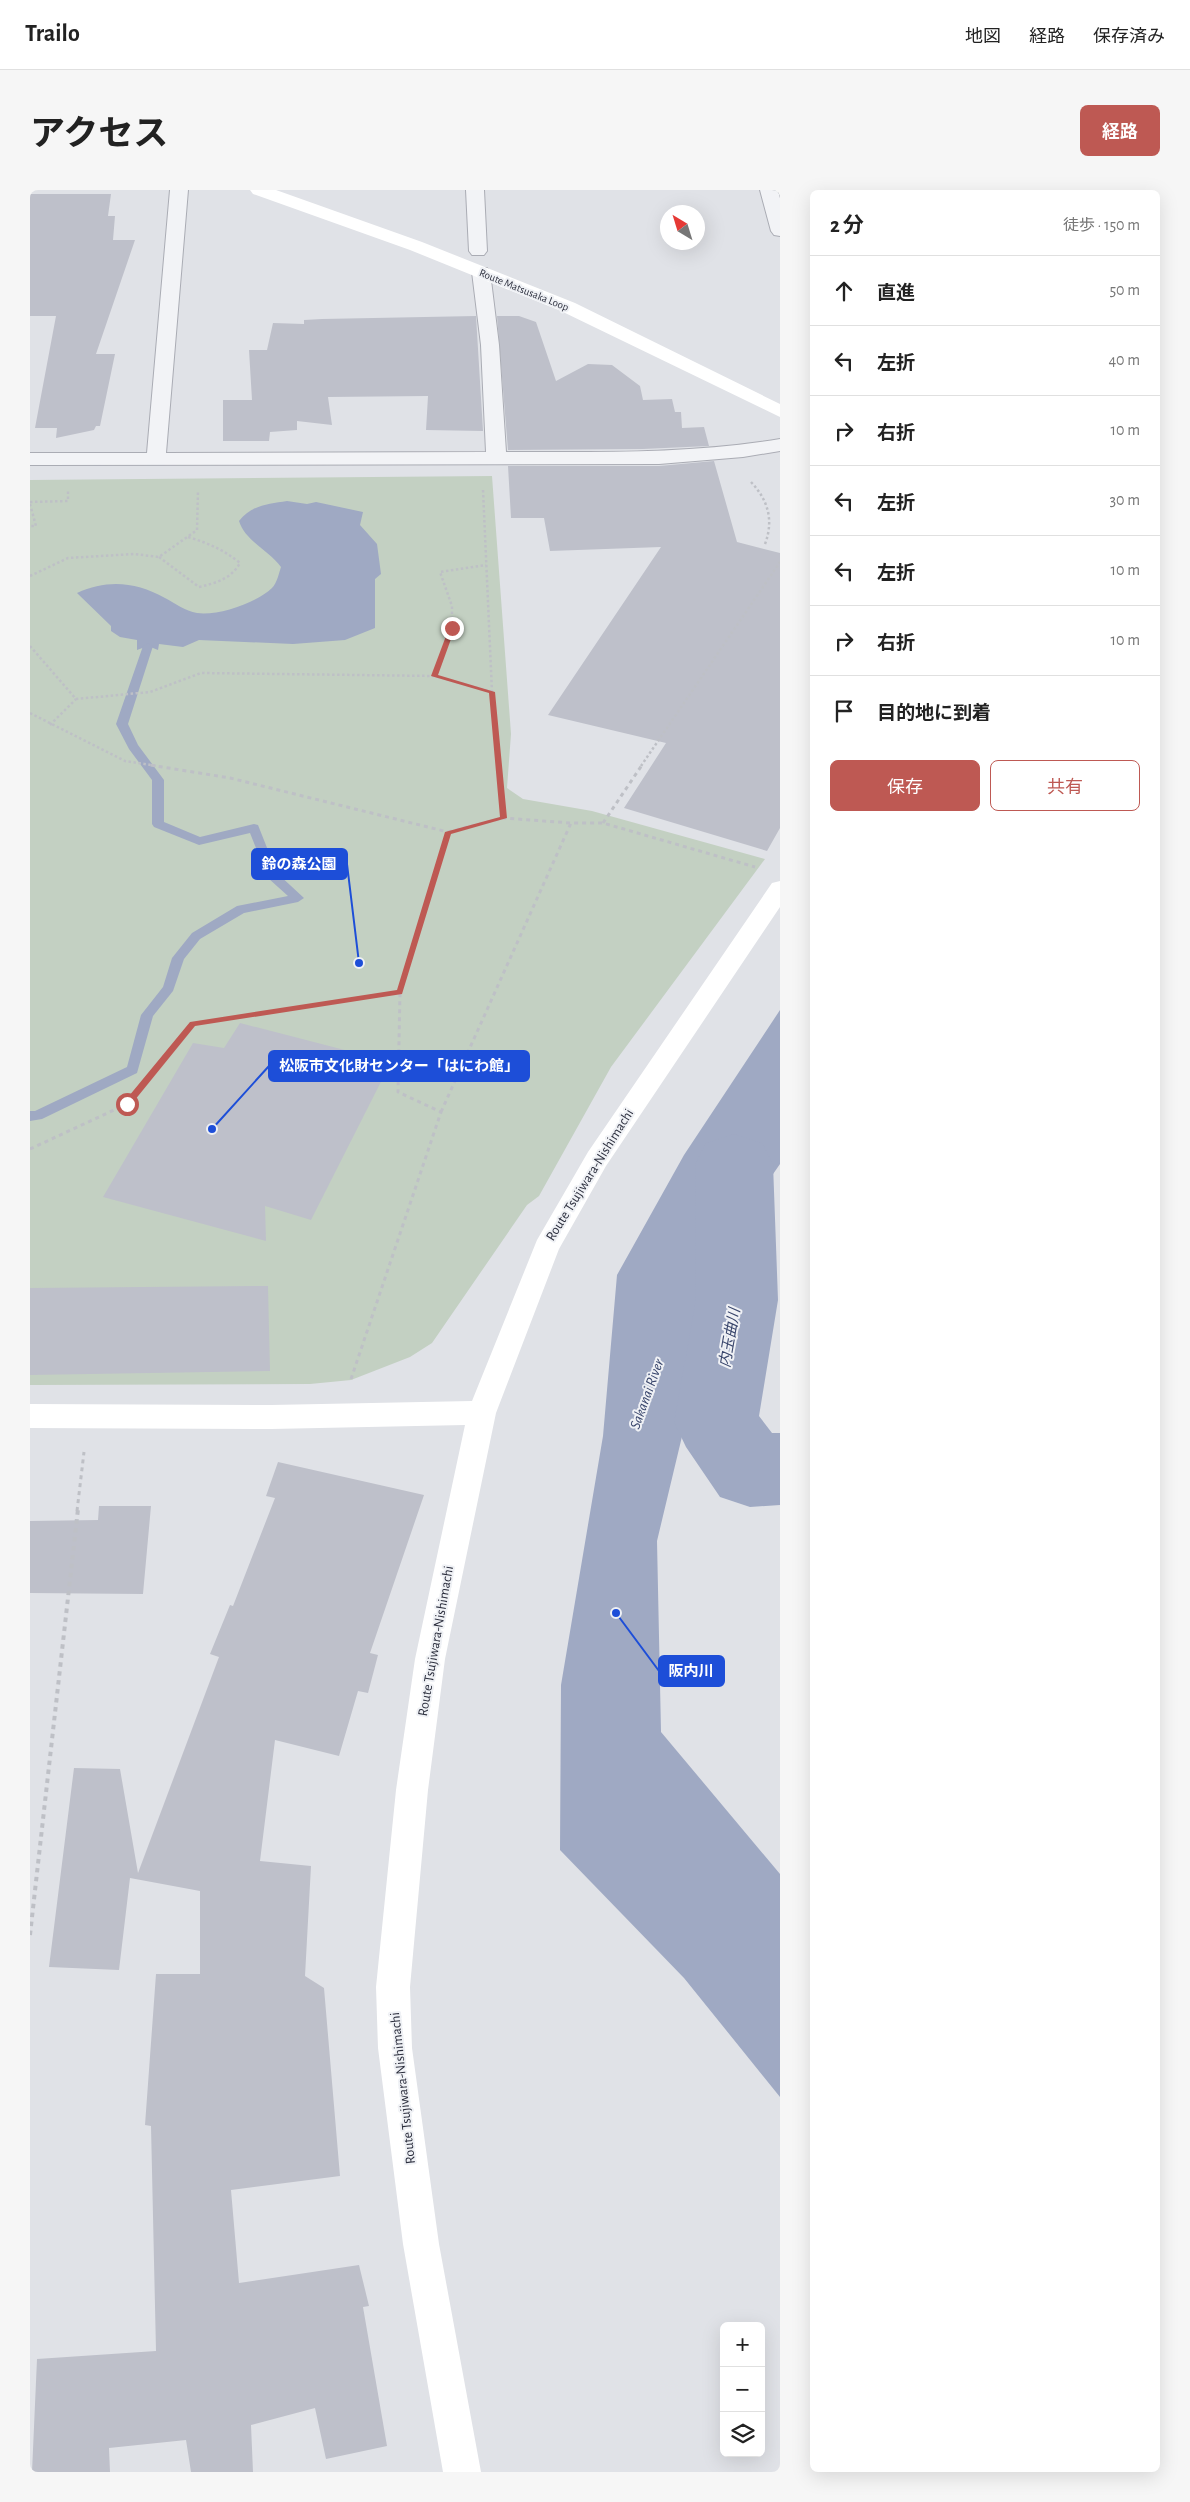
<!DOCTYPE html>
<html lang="ja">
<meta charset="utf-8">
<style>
body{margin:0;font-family:"Alegreya Sans","Noto Sans JP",sans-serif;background:#f6f6f6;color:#222}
.controls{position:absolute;right:15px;bottom:15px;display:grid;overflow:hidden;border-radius:8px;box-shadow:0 5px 20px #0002}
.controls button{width:45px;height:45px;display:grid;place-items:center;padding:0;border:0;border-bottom:1px solid #e0e0e0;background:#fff;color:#222;font:25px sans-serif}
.compass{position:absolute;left:630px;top:15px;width:45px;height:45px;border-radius:50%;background:#fff;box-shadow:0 5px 20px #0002;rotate:322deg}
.stop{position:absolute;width:15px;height:15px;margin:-11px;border:4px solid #be5953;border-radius:50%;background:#fff}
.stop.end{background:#be5953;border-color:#fff;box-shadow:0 1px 5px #0008}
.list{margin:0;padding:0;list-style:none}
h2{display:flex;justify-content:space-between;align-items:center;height:65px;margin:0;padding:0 20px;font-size:21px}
h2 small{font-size:16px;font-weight:400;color:#767676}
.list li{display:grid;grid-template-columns:32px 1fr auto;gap:15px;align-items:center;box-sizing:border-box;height:70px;padding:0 20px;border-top:1px solid #e0e0e0}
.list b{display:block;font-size:19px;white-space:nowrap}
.list em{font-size:16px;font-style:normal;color:#767676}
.actions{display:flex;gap:10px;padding:15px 20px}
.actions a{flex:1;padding:11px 0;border:1px solid #be5953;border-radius:8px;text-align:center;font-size:18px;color:#be5953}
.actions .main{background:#be5953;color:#fff}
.icon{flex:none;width:28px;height:28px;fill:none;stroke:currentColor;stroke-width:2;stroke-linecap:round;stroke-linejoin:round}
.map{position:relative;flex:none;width:750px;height:2282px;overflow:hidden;border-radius:8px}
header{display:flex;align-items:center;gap:30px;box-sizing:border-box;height:70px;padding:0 25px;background:#fff;border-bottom:1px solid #e0e0e0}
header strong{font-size:24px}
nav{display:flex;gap:28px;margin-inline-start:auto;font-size:18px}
.intro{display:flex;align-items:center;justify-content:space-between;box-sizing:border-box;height:120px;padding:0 30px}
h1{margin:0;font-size:35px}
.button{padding:12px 22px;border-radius:8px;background:#be5953;color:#fff;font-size:18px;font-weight:700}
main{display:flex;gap:30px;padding:0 30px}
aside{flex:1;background:#fff;border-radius:8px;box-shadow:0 5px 20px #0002}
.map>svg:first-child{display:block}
</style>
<header>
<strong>Trailo</strong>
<nav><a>地図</a><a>経路</a><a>保存済み</a></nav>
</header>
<div class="intro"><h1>アクセス</h1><a class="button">経路</a></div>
<main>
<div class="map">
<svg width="750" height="2282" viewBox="0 0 750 2282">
<rect width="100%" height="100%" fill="#e0e2e7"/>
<!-- green -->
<path fill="#c3d0c2" d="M462 286 481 544 477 598 493 609 562 621 735 669 581 877 509 1006 497 1015 402 1153 380 1167 321 1190 280 1194 0 1195V290Z"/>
<!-- water -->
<path fill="#9fa9c3" d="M257 311 277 314 286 312 333 322 330 335 347 354 351 384 345 389V438L315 450 263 454 169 450 153 457 129 454 128 460 118 456 107 460V450L90 447 81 441V436L47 403C78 389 106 392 135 408 145 413 155 421 167 423 188 426 226 413 242 398 247 393 249 383 251 377 239 360 215 351 209 331 221 315 239 314 257 311Z
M750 820V974L732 1000 682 1121 627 1351 631 1542 750 1684V1907L654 1788 530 1660 531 1495 573 1246 587 1085 654 965Z"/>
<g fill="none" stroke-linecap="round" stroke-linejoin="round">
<!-- stream -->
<path fill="#9fa9c3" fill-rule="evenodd" d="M118 453 123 456 98 534 108 555 134 590V632L170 647 224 634 228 635 247 683 274 708 268 712 214 723 170 749 154 769 143 801 123 826 107 883 12 929 0 931V921H5L97 877 111 825 133 797 142 768 162 743 207 716 258 706 238 688 220 643 169 655 124 637 122 634V590L99 559 86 534 113 456Z"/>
<!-- river -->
<path fill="#9fa9c3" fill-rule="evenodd" d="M704 944 732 953 743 974 748 1110 729 1226 742 1243H750V1315L720 1317 690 1307 656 1257 644 1232 666 1110 665 974 676 953Z"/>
</g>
<!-- building -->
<path fill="#bec0ca" d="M0 4H81L78 26H85L83 50H105L66 164H85L70 236H66L64 240 26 248 27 238H5L26 126H0Z
M446 126 453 241 396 240 398 206 298 207 302 235 267 231V240L240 242 239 251H193V210H222L219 160H237L243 133 274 134V130L292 129Z
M467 126H489L506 132 526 191 558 174 582 175 610 196 613 210 642 209 645 222H651L652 238 674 237 679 256 613 259 478 260Z
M684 271 707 352 750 363V638L737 661 594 618 636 553 518 525 631 357 520 361 514 328H481L478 276H629Z
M210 833 361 872 281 1030 235 1016 236 1051 73 1007 163 853 194 858Z
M238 1096 240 1181 0 1185V1098Z
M248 1272 394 1305 340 1463 348 1465 338 1503 328 1501 309 1566 245 1550 230 1671 281 1676 275 1786 294 1798 310 1986 201 2000 209 2093 329 2075 339 2116 333 2117 357 2256 296 2269 285 2218 221 2235 223 2282H161L156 2250 79 2258 80 2282H2L7 2169 126 2161 121 1936 115 1935 126 1784H170V1701L100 1688 89 1780 19 1777 44 1578 90 1579 108 1683 189 1467 180 1464 200 1415 203 1416 245 1308 236 1306Z
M69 1316H121L113 1404 0 1403V1331L68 1330Z"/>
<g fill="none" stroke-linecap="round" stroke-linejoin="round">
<defs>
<path id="street" d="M140 0H158L136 263 456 262 451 155 442 82 445 78H457L460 82 469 155 476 262C568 262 659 264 750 249V261L713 267 629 274 0 275V263H117Z
M436 0H454L457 61 454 65H442L439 61Z
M730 0H748L750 8V46L744 45 741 41Z"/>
</defs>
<!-- street casing -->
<use href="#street" stroke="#aaacb4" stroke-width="2"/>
<!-- path-far2 -->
<path stroke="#bec0c6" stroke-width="2.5" stroke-dasharray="2.5 2.5" stroke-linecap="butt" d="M721 292C738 310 744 330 735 354
M453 300 462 502 468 576
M0 312 38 311V299
M0 314 6 336H0
M129 367 169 397C186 393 201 389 210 373 194 360 178 353 158 347
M0 386 38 368 104 364 129 367 167 340 168 300
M0 456 46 509 120 502 171 483 405 486 462 502
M405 486 422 438V416L410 382 456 375
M0 523 95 571 128 576
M20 535 46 509
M611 576 750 372"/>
<!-- path-far1 -->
<path stroke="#bec0c6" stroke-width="3" stroke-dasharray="4 4" stroke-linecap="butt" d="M468 575 473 628
M573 633 612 575
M418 642 473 628 541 633
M411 922 541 633H573L725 677
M0 959 97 914 163 834 370 802 418 642 200 588 120 575
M321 1189 411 922 368 902 370 802
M47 1321 54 1262"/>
<!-- path -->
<path stroke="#bec0c6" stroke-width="4" stroke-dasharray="4.5 4.5" stroke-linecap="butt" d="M0 1745 48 1319"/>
<!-- street -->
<use href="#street" fill="#f2f3f6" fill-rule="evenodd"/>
<!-- secondary -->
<path fill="#fff" fill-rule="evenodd" d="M220 0H246L392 52 545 113 750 214V227L531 121 380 60 223 4Z
M750 691V717L576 976 529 1059 466 1223 415 1469 398 1600 380 1797 382 1858 409 2054 451 2282H413L373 2054 348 1858 346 1797 366 1600 385 1469 435 1235 241 1239 0 1238V1214L241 1215 442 1211 507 1050 558 962 742 693Z"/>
</g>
<!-- route -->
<path fill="#be5953" d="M422 436 425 438 408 485 465 502 477 628 421 644 372 804 165 836 100 916H94V912L160 832 367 800 415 642 470 627 459 503 401 486 419 438Z"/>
<g text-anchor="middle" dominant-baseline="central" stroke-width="4" stroke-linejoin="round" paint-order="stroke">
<!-- far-street labels -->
<g font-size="11" fill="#2b2e3d" stroke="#eff1f5">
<text transform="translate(494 100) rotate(22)">Route Matsusaka Loop</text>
</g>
<!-- street labels -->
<g font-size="14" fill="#2b2e3d" stroke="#eff1f5">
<text transform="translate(560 985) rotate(-58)">Route Tsujiwara-Nishimachi</text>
<text transform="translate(406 1451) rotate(-80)">Route Tsujiwara-Nishimachi</text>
<text transform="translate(373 1898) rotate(-96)">Route Tsujiwara-Nishimachi</text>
</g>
<!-- water labels -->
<g font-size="15" font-style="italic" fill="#39466c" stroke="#eff1f5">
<text transform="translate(700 1148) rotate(-80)">内玉曲川</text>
<text transform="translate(617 1204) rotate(-70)">Sakanai River</text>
</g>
</g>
<!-- callouts -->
<path fill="none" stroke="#1d4ed8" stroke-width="2" d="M329 773L317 674M182 939L239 876M586 1423L629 1481"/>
<g fill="#1d4ed8" stroke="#eff1f5" stroke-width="2">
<circle cx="329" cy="773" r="5"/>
<circle cx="182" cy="939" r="5"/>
<circle cx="586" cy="1423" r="5"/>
</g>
<g fill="#1d4ed8" stroke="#1d4ed8" stroke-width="2">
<rect x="222" y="659" width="95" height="30" rx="5"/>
<rect x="239" y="861" width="260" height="30" rx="5"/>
<rect x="629" y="1466" width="65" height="30" rx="5"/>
</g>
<g font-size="15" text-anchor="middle" font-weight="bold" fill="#fff">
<text x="269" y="679">鈴の森公園</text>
<text x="369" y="881">松阪市文化財センター「はにわ館」</text>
<text x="661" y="1486">阪内川</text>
</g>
</svg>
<div class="controls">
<button>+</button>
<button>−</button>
<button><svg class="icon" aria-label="layers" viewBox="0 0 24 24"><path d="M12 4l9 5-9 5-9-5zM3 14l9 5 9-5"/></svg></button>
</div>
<svg class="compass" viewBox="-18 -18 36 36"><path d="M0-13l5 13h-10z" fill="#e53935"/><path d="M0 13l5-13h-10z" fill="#767676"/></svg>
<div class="stop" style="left:97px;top:914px"></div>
<div class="stop end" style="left:422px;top:438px"></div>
</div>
<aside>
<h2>2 分<small>徒歩 · 150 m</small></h2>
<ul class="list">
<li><svg class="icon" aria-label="ahead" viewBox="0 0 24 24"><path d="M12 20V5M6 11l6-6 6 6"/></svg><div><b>直進</b></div><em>50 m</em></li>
<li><svg class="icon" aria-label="left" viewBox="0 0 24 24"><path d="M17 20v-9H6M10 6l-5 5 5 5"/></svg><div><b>左折</b></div><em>40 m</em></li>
<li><svg class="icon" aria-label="right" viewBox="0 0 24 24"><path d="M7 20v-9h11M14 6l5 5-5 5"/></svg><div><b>右折</b></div><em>10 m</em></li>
<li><svg class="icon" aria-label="left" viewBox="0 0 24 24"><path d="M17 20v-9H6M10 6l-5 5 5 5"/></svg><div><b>左折</b></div><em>30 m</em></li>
<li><svg class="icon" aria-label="left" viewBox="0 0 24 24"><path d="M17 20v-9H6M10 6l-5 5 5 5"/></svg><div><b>左折</b></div><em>10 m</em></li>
<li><svg class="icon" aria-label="right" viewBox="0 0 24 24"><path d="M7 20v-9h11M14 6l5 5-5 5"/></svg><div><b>右折</b></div><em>10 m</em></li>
<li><svg class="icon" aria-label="arrive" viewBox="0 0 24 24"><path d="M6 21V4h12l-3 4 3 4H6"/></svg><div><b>目的地に到着</b></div></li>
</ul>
<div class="actions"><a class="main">保存</a><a>共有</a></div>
</aside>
</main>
